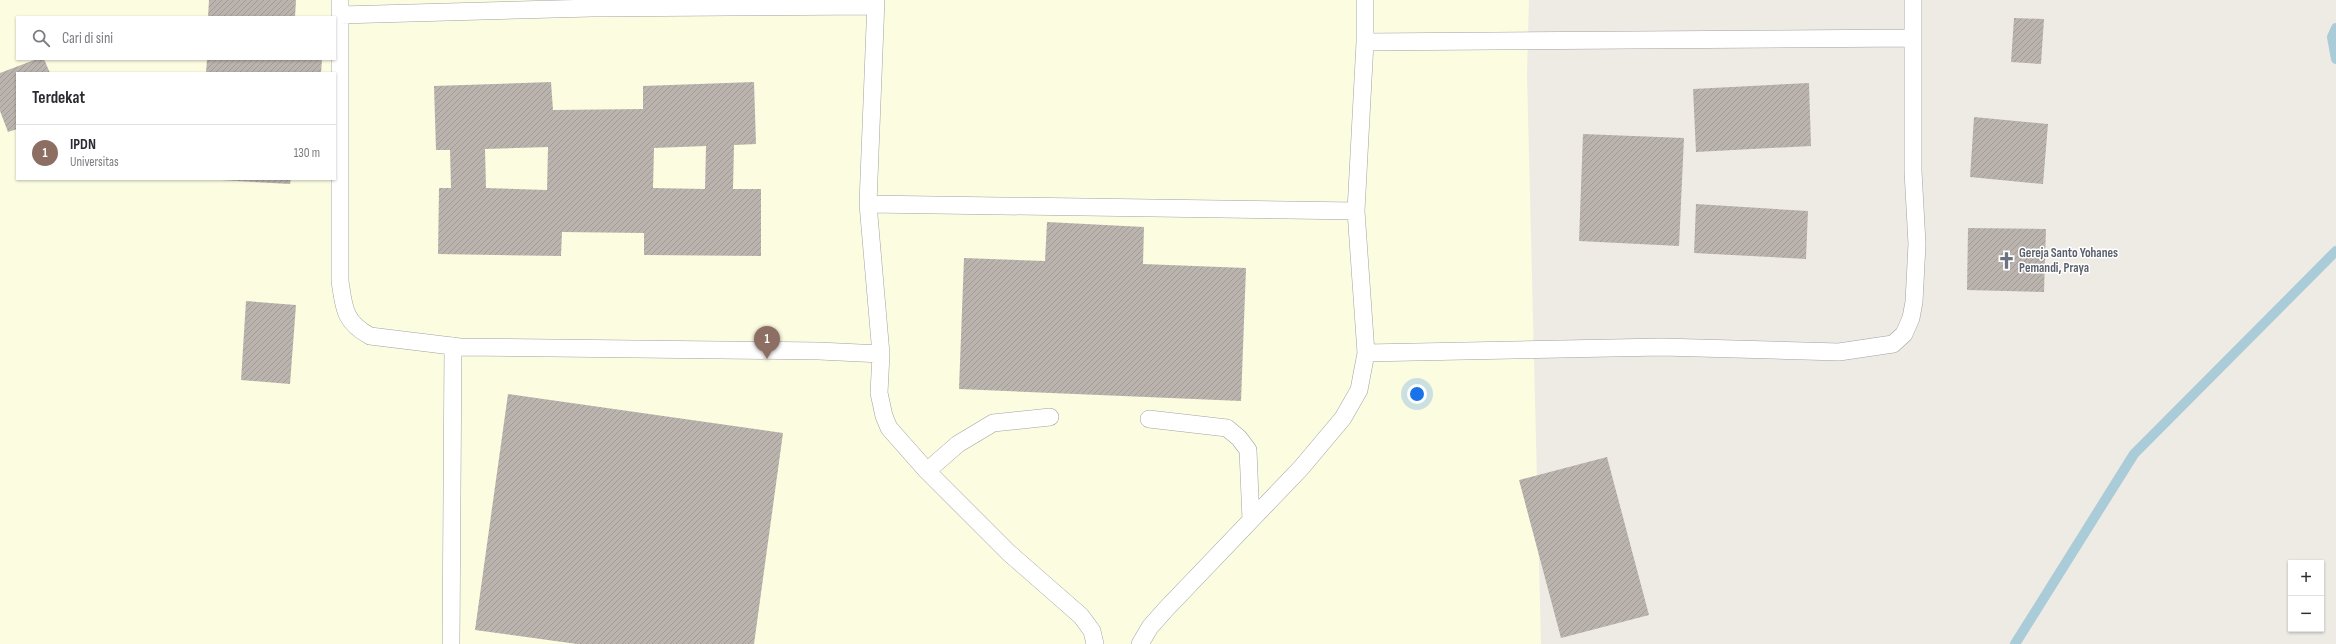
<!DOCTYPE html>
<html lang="id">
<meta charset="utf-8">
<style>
body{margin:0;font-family:"Sofia Sans Condensed",sans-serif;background:#f2f2f3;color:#2b2b33}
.controls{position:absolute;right:12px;bottom:12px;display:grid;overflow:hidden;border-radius:0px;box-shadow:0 1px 3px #0004}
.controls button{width:36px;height:36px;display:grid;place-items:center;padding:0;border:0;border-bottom:1px solid #e1e1e2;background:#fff;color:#2b2b33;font:20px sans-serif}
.you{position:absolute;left:1417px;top:394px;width:14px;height:14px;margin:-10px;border:3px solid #fff;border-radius:50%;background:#1a73e8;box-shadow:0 0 0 6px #1a73e833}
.badge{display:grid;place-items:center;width:26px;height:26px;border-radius:50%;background:#b91a13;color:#fff;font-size:13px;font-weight:700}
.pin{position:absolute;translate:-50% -33px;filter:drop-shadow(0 1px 2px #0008)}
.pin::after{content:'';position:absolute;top:21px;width:14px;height:12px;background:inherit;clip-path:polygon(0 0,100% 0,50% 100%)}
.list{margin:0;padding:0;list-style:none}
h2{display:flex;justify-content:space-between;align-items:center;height:52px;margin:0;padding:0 16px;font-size:17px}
h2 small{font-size:13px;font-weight:400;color:#7c7c81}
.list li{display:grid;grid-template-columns:26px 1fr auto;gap:12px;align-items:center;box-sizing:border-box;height:56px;padding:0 16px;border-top:1px solid #e1e1e2}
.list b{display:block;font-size:15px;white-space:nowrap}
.list p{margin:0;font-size:13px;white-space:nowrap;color:#7c7c81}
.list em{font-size:13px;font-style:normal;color:#7c7c81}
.icon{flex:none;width:22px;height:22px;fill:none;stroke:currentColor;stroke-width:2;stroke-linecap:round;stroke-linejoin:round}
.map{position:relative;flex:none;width:2336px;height:644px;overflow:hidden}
.search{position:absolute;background:#fff;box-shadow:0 1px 3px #0004;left:16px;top:16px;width:320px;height:44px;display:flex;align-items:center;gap:10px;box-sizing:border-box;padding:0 14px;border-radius:0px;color:#7c7c81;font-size:15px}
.panel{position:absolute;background:#fff;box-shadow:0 1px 3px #0004;left:16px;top:72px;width:320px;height:108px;border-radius:0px}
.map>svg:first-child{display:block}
</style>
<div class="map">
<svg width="2336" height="644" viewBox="0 0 2336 644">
<defs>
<pattern id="building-hatch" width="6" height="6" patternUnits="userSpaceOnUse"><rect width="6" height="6" fill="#bbb4ae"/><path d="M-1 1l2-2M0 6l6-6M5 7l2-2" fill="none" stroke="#a09a95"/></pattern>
</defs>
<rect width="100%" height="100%" fill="#eeebe5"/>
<!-- education -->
<path fill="#fbfce0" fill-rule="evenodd" d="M0 0H1529L1527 74 1541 644H0ZM17 17H335V59H17ZM17 73H335V179H17Z"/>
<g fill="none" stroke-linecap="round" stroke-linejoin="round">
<!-- stream -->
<path stroke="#aacbd8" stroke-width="10" d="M2336 28 2332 37 2336 59
M2015 644 2134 454 2336 251"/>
</g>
<!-- building -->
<path fill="url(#building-hatch)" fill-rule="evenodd" d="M209 0H296L295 17H208Z
M2014 18 2044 19 2041 64 2011 62Z
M37 59H44L50 73H17V129L8 132 0 111V73Z
M207 59H322L321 73H206Z
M551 82 553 110 643 109V86L754 82 756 144 734 145 733 189H761V256L644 255V233L562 232 561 256 438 254 439 188H451L450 150H436L434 86ZM706 146 705 189 653 188 654 148ZM548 147 547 190 486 188 485 149Z
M1809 83 1811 146 1696 152 1693 89Z
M1974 117 2048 124 2043 184 1970 177Z
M1583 134 1684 138 1679 246 1579 241Z
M203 179H291L290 184Z
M1696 204 1808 211 1806 259 1694 253Z
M1047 222 1144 227 1143 264 1246 268 1241 401 959 389 964 258 1045 261Z
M1968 228 2046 229 2044 292 1967 290Z
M246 301 296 305 290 384 241 380Z
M508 394 783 433 754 644H577L475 630Z
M1607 457 1649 615 1561 638 1519 480Z"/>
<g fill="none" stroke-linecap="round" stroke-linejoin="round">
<defs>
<path id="lane" d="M340 0V281C344 308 344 322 370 336L460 347 819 351 881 354
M876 0 868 204 881 354 879 393 884 416 889 428 927 471 1009 553 1081 616 1092 631 1095 644
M340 15 592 8 876 6
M1365 42 1913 38
M868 204 1356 211
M1366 353 1662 347 1839 352 1893 344 1904 334 1911 318 1914 302 1917 244 1913 171V0
M1149 419 1227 428 1239 438 1248 450 1251 520
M927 471 958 444 993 423 1050 417
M451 644 453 346
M1140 644 1150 627 1166 609 1301 468 1343 418 1359 390 1366 353 1356 211 1365 42V0"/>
</defs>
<!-- lane casing -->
<use href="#lane" stroke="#a2a2a2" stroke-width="18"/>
<!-- lane -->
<use href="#lane" stroke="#fff" stroke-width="17"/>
</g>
<!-- icons -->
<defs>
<symbol id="church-bare" viewBox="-9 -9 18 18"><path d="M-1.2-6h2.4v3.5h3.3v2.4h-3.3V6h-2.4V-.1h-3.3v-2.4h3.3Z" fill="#6b7280" stroke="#fff" stroke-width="2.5" paint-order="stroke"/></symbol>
</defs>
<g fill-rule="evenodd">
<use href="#church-bare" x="1994" y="248" width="25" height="25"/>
</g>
<g text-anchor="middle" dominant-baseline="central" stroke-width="3" stroke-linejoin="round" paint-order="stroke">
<!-- worship labels -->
<g font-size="13" font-weight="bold" fill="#5b616d" stroke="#fff" text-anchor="start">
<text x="2019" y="253">Gereja Santo Yohanes<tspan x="2019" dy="15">Pemandi, Praya</tspan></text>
</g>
</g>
</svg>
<div class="controls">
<button>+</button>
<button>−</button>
</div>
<div class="you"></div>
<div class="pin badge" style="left:767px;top:359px;background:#8d6e63">1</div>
<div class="search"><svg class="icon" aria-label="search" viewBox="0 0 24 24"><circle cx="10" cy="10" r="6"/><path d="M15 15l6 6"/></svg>Cari di sini</div>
<section class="panel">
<h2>Terdekat<small></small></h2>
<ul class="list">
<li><span class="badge" style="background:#8d6e63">1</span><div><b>IPDN</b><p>Universitas</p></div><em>130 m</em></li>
</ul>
</section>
</div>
